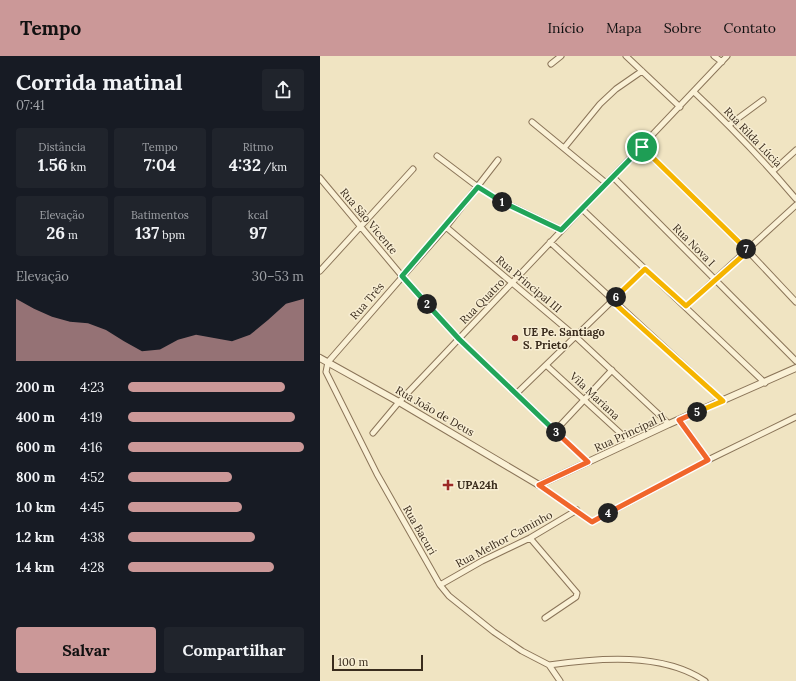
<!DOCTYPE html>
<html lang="pt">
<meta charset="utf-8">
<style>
:root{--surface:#171b24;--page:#20242c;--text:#f1f3f6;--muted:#9ea1a6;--accent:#cb9898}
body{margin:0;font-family:Lora,serif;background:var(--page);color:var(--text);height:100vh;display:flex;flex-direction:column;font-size:15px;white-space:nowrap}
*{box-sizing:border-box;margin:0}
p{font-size:13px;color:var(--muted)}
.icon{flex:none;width:22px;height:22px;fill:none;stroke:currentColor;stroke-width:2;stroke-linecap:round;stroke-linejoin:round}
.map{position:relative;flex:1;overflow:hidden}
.details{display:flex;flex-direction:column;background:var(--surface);width:320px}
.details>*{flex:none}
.scale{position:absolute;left:12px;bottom:10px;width:91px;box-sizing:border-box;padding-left:4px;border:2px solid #3a2c1d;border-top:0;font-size:11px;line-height:14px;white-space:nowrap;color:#3a2c1d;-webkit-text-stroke:3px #f7edd2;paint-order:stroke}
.pin{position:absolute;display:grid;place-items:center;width:34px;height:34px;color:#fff;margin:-17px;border:2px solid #fff;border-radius:50%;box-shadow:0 1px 4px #0007}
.km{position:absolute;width:20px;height:20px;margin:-10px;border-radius:50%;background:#222;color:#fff;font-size:11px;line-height:20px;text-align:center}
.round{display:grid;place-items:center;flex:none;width:42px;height:42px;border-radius:4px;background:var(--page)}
.head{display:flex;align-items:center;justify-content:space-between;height:68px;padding:0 16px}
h1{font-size:22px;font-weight:700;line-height:30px}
.metrics{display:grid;grid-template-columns:repeat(3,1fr);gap:6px;height:68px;padding:4px 16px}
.metrics div{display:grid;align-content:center;border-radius:4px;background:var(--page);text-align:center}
.metrics b{font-size:17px;font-weight:700}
.metrics small{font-size:11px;font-weight:400}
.metrics p{font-size:11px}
.chart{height:112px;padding:8px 16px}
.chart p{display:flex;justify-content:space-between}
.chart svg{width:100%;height:72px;margin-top:4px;fill:var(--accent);opacity:.7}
.primary-button{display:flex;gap:8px;margin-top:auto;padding:8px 16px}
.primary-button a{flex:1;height:46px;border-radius:4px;background:var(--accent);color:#111;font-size:16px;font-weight:700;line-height:46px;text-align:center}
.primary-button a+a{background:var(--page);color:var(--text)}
ul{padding:0 16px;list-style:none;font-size:13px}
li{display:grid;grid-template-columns:64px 48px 1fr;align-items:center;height:30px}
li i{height:10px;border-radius:5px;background:var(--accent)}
header{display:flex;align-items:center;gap:24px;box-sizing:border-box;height:56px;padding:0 20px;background:var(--accent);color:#111}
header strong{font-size:19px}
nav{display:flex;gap:22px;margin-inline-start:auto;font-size:14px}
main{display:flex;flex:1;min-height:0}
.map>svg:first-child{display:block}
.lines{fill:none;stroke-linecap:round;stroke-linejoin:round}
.minor-casing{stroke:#8b7559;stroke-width:7}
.tertiary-casing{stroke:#8b7559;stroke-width:8}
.minor{stroke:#faf1d6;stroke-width:5}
.tertiary{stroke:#faf1d6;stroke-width:6}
.split-1-casing{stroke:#fff;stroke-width:8}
.split-2-casing{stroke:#fff;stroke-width:8}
.split-3-casing{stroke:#fff;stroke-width:8}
.split-4-casing{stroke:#fff;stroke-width:8}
.split-5-casing{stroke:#fff;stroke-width:8}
.split-6-casing{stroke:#fff;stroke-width:8}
.split-7-casing{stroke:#fff;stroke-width:8}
.split-8-casing{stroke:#fff;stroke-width:8}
.split-1{stroke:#22a559;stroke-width:5}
.split-2{stroke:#22a559;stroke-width:5}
.split-3{stroke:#22a559;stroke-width:5}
.split-4{stroke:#f0652b;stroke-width:5}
.split-5{stroke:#f0652b;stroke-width:5}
.split-6{stroke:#f5b400;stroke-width:5}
.split-7{stroke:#f5b400;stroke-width:5}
.split-8{stroke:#f5b400;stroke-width:5}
.poi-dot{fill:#9c2926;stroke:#f7edd2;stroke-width:1.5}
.labels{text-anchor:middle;stroke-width:3;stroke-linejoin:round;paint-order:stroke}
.street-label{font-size:11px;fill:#3a2c1d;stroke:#f7edd2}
.poi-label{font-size:11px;font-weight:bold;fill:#3a2c1d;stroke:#f7edd2;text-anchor:start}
</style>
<header>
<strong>Tempo</strong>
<nav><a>Início</a><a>Mapa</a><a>Sobre</a><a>Contato</a></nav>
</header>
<main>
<section class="details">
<div class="head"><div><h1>Corrida matinal</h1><p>07:41</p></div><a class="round"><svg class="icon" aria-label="share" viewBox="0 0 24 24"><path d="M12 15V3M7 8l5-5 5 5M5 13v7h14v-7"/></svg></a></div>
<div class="metrics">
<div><p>Distância</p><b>1.56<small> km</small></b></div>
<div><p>Tempo</p><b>7:04</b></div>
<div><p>Ritmo</p><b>4:32<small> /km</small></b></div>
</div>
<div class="metrics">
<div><p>Elevação</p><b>26<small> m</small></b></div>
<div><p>Batimentos</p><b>137<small> bpm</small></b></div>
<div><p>kcal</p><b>97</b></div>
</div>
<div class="chart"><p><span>Elevação</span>30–53 m</p>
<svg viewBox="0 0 160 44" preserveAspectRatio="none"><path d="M0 44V6L10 12L20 17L30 20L40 21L50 25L60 32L70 38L80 37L90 31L100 28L110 30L120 32L130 28L140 19L150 9L160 6V44z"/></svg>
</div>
<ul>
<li><b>200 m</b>4:23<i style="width:89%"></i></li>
<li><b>400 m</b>4:19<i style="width:95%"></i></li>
<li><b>600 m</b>4:16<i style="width:100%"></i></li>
<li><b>800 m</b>4:52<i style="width:59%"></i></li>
<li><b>1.0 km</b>4:45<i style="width:65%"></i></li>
<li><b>1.2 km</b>4:38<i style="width:72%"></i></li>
<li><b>1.4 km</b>4:28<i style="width:83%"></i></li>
</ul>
<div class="primary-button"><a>Salvar</a><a>Compartilhar</a></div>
</section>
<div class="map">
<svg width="476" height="625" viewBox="0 0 476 625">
<rect width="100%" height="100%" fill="#f0e4c2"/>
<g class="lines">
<defs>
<path id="minor" d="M 306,0 L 360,51
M 394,0 L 402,6
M 231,8 L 241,0
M 374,36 C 410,70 444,105 476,143
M 212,66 L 286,127
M 409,69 L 443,44
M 322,91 L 428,195 L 476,246
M 244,92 L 280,48 L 296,33 L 322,15
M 117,100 L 158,131 L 181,145 L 241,174
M 178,104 L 126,171 L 8,306 L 6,316 L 57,418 L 120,529 L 129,540 L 174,576 L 202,595 L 229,609 L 240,625
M 453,115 L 476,94
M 293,121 L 476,305
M 0,122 L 82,220 L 139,283 L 268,406
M 262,153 L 445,327
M 126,171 L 255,280 L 349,368
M 230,186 L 403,345
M 0,215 L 93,113
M 366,250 L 476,149
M 226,309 L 310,386
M 196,338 L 325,213
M 359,364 L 388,404
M 235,375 L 292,314
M 53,377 L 79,346 L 407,0
M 219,429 L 272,466 L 388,404 L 476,361
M 210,482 L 257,537 L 256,541 L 225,562
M 120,529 L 162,505 L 210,482 L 257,454
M 229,609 C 278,602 342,596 385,625"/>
<path id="tertiary" d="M 0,302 L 79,346 L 219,429 L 349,368 L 476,312"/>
</defs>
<!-- minor casing -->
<use href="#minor" class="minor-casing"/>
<!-- tertiary casing -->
<use href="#tertiary" class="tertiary-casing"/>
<!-- minor -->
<use href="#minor" class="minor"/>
<!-- tertiary -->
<use href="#tertiary" class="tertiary"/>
</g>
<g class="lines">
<defs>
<path id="split-1" d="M 182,146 L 241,174 L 322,91"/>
<path id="split-2" d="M 107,248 L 82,220 L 158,131 L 182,146"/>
<path id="split-3" d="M 107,248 L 139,283 L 236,376"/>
<path id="split-4" d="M 236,376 L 268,406 L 219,429 L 272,466 L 288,457"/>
<path id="split-5" d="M 288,457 L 388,404 L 359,364 L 377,356"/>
<path id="split-6" d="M 296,241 L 292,245 L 403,345 L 377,356"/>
<path id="split-7" d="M 296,241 L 325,213 L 366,250 L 428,195 L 426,193"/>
<path id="split-8" d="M 322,91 L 426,193"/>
</defs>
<!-- split-1 casing -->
<use href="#split-1" class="split-1-casing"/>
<!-- split-2 casing -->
<use href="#split-2" class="split-2-casing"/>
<!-- split-3 casing -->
<use href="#split-3" class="split-3-casing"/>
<!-- split-4 casing -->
<use href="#split-4" class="split-4-casing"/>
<!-- split-5 casing -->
<use href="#split-5" class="split-5-casing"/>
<!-- split-6 casing -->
<use href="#split-6" class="split-6-casing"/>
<!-- split-7 casing -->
<use href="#split-7" class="split-7-casing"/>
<!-- split-8 casing -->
<use href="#split-8" class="split-8-casing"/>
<!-- split-1 -->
<use href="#split-1" class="split-1"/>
<!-- split-2 -->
<use href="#split-2" class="split-2"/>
<!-- split-3 -->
<use href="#split-3" class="split-3"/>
<!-- split-4 -->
<use href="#split-4" class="split-4"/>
<!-- split-5 -->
<use href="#split-5" class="split-5"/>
<!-- split-6 -->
<use href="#split-6" class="split-6"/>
<!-- split-7 -->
<use href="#split-7" class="split-7"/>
<!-- split-8 -->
<use href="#split-8" class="split-8"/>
</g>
<!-- markers -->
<g class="poi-dot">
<circle cx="195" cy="282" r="4"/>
<path d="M126 423h4v4h4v4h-4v4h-4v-4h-4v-4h4z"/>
</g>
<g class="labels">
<!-- street labels -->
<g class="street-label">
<text transform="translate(433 81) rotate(46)" y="4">Rua Rilda Lúcia</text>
<text transform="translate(49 165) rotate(50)" y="4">Rua São Vicente</text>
<text transform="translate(374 189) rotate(45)" y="4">Rua Nova I</text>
<text transform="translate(209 228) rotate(40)" y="4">Rua Principal III</text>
<text transform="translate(47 245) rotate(-49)" y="4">Rua Três</text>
<text transform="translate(162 245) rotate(-46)" y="4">Rua Quatro</text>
<text transform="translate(275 340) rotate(43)" y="4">Vila Mariana</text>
<text transform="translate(115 355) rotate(30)" y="4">Rua João de Deus</text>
<text transform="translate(310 376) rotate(-25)" y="4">Rua Principal II</text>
<text transform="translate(100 474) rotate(60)" y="4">Rua Bacuri</text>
<text transform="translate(184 483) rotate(-28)" y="4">Rua Melhor Caminho</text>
</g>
<!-- poi labels -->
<g class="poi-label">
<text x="203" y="280">UE Pe. Santiago<tspan x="203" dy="13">S. Prieto</tspan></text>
<text x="137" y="433">UPA24h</text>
</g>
</g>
</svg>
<div class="scale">100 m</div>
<div class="pin" style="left:322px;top:91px;background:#1e9e55"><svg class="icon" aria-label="arrive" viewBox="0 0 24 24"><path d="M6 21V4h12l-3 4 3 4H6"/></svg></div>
<b class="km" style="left:182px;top:146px">1</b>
<b class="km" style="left:107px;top:248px">2</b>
<b class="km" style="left:236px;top:376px">3</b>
<b class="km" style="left:288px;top:457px">4</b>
<b class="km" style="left:377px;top:356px">5</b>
<b class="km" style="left:296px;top:241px">6</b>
<b class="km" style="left:426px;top:193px">7</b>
</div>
</main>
